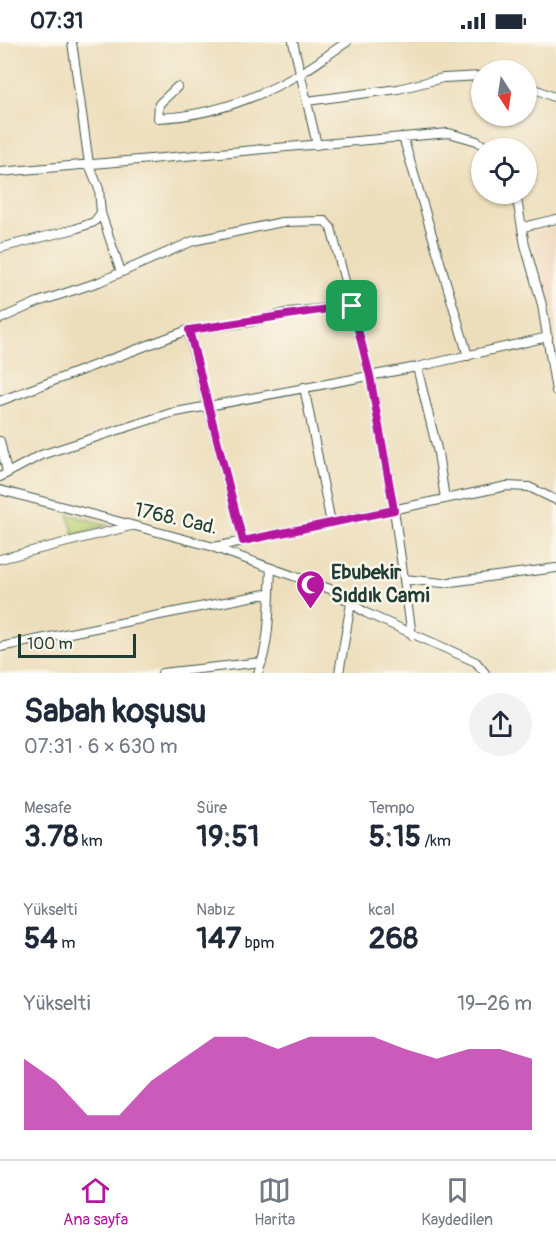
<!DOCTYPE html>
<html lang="tr">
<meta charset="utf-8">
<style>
:root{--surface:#fff;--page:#f2f2f3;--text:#1f2937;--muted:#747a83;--line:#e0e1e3;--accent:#b5179e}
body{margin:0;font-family:Pangolin,sans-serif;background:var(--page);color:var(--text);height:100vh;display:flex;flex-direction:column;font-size:22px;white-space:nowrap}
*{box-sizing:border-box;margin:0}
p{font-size:20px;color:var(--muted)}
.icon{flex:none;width:33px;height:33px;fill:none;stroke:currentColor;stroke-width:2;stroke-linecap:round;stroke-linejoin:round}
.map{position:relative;height:631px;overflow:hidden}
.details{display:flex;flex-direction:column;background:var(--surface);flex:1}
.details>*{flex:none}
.needle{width:39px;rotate:168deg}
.tools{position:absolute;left:471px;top:18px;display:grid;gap:12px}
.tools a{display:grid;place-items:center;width:66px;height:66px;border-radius:50%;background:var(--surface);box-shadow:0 2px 4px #0004;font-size:30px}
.scale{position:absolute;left:18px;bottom:15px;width:118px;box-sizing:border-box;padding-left:6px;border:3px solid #1f3d34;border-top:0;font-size:16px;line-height:21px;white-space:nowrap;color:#1f3d34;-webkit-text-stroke:4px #fbf7ec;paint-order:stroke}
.pin{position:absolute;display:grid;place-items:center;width:51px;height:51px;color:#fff;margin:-26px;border-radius:12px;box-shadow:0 3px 9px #0006}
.round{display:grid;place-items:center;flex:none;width:63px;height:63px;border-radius:32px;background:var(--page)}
.headline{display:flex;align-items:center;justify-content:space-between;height:102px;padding:0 24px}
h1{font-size:33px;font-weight:700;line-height:45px}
.stats{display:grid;grid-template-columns:repeat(3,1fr);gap:9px;height:102px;padding:6px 24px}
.stats div{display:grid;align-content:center}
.stats b{font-size:30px;font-weight:700}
.stats small{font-size:16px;font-weight:400}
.stats p{font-size:16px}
.chart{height:168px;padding:12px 24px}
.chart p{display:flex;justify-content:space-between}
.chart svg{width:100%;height:108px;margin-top:6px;fill:var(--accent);opacity:.7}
.status{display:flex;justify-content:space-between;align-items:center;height:42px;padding:0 30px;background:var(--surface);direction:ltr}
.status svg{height:16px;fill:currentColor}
.menu{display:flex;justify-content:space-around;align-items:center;height:84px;border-top:2px solid var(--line);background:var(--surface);font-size:16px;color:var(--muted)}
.menu a{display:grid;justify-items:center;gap:3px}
.menu .current{color:var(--accent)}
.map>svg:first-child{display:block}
.built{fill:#f0d6bc}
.green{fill:#bcd378;stroke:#6e8856;stroke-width:1.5}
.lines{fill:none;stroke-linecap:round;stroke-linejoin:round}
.street-casing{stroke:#3e5548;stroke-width:10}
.street{stroke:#fff;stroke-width:8}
.route-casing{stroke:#fff;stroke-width:12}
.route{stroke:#b5179e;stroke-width:8}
.labels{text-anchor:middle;stroke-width:5;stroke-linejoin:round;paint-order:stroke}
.street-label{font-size:20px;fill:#1f3d34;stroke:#fbf7ec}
.poi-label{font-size:20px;font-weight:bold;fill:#1f3d34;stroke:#fbf7ec;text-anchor:start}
</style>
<div class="status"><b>07:31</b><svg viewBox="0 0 49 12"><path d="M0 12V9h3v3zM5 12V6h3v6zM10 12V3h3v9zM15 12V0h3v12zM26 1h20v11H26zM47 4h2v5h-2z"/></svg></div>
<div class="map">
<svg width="556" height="631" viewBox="0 0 556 631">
<rect width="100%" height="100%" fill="#fbf7ec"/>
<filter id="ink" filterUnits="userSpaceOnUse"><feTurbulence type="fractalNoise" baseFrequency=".0167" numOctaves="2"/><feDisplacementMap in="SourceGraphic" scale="12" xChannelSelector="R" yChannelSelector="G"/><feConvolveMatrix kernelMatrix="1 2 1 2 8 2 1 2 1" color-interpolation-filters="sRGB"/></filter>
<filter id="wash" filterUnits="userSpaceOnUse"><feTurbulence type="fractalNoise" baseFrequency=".008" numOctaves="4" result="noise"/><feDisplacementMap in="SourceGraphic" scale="24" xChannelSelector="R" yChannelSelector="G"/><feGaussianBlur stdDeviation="1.35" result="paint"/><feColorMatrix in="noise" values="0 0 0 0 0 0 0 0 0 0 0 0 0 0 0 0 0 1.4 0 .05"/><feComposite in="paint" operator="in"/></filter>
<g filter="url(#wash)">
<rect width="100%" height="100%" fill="#eddebb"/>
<!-- built -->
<path class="built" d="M 556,187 L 556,293 L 536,199 L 536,192 Z"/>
<!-- green -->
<path class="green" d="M 68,472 L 107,483 L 74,493 Z"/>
</g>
<g filter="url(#ink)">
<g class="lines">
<defs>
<path id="street" d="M 293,0 L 317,103
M 526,43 L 556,56
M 177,45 L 159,62 L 158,76 C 208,74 258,56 301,31 C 317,22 331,10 347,0
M 307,59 L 398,47 L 443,36 L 482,34
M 403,95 L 468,314
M 0,130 L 449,91 L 477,99 L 487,106
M 516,152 L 525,203 L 542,263 L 556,349
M 101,171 L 121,230
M 523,185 L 556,177
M 0,206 L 75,187 L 94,180 L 101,171 L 99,147 L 89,122 L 72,0
M 0,277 L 38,260 L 99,240 L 193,199 L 282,180 L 325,179 L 331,186 L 370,334 L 394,468 L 412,593
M 188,288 L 243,499
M 417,325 L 438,411 L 445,457
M 304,345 L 331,481
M 0,359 L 188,288 L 251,280 L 289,270 L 352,264
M 0,399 L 7,430
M 0,435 L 41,413 L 171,371 L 417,325 L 548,295
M 0,448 L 214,505 L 507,444 L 529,445 L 556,458
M 215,506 L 330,547 L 366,571 L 476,620 L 485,631
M 0,517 L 131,484
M 404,537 L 443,541 L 556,526
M 0,605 L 270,551
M 162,631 L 262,620
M 258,631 C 271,599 269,560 271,526
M 339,631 L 351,561"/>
</defs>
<!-- street casing -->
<use href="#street" class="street-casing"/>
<!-- street -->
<use href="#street" class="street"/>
</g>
</g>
<g class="lines" filter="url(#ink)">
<defs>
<path id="route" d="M 352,264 L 370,334 L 394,468 L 243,499 L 189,288 C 243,281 297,270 352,264 Z"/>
</defs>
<!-- route casing -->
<use href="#route" class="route-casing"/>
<!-- route -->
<use href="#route" class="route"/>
</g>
<!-- icons -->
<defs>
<symbol id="mosque-pin" viewBox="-11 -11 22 30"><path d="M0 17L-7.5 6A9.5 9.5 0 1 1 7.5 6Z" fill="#b5179e" stroke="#fbf7ec"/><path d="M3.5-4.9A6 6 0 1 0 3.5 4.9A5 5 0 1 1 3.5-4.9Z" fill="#fff"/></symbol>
</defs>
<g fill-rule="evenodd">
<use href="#mosque-pin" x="294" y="526" width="33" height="45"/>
</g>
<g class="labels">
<!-- street labels -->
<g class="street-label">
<text transform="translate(176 476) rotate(13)" y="7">1768. Cad.</text>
</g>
<!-- poi labels -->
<g class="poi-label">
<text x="331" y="537">Ebubekir<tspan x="331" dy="23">Sıddık Cami</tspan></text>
</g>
</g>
</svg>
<div class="tools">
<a><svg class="needle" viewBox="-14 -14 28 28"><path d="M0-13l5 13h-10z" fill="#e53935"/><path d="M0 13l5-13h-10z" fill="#747a83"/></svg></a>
<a><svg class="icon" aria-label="locate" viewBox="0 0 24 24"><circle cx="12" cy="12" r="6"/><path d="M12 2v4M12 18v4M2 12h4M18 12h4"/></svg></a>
</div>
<div class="scale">100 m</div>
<div class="pin" style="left:352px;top:264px;background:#1e9e55"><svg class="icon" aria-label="arrive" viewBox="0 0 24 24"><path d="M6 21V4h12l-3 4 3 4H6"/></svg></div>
</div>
<section class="details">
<div class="headline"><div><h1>Sabah koşusu</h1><p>07:31 · 6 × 630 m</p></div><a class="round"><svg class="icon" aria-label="share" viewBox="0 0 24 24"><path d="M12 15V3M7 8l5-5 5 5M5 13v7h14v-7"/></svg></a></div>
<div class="stats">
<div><p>Mesafe</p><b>3.78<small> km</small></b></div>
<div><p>Süre</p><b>19:51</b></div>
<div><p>Tempo</p><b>5:15<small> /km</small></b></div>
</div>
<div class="stats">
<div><p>Yükselti</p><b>54<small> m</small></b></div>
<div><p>Nabız</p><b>147<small> bpm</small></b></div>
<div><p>kcal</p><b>268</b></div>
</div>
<div class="chart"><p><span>Yükselti</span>19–26 m</p>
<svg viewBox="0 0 160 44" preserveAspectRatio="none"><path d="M0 44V15L10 24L20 38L30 38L40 24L50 15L60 6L70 6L80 11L90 6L100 6L110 6L120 11L130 15L140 11L150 11L160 15V44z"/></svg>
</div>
</section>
<nav class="menu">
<a class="current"><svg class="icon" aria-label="home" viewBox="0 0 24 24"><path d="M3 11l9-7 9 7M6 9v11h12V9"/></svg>Ana sayfa</a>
<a><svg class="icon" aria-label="map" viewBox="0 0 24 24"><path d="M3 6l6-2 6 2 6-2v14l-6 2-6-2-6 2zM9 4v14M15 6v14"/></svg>Harita</a>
<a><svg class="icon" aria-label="saved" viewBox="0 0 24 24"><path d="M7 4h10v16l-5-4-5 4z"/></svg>Kaydedilen</a>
</nav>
